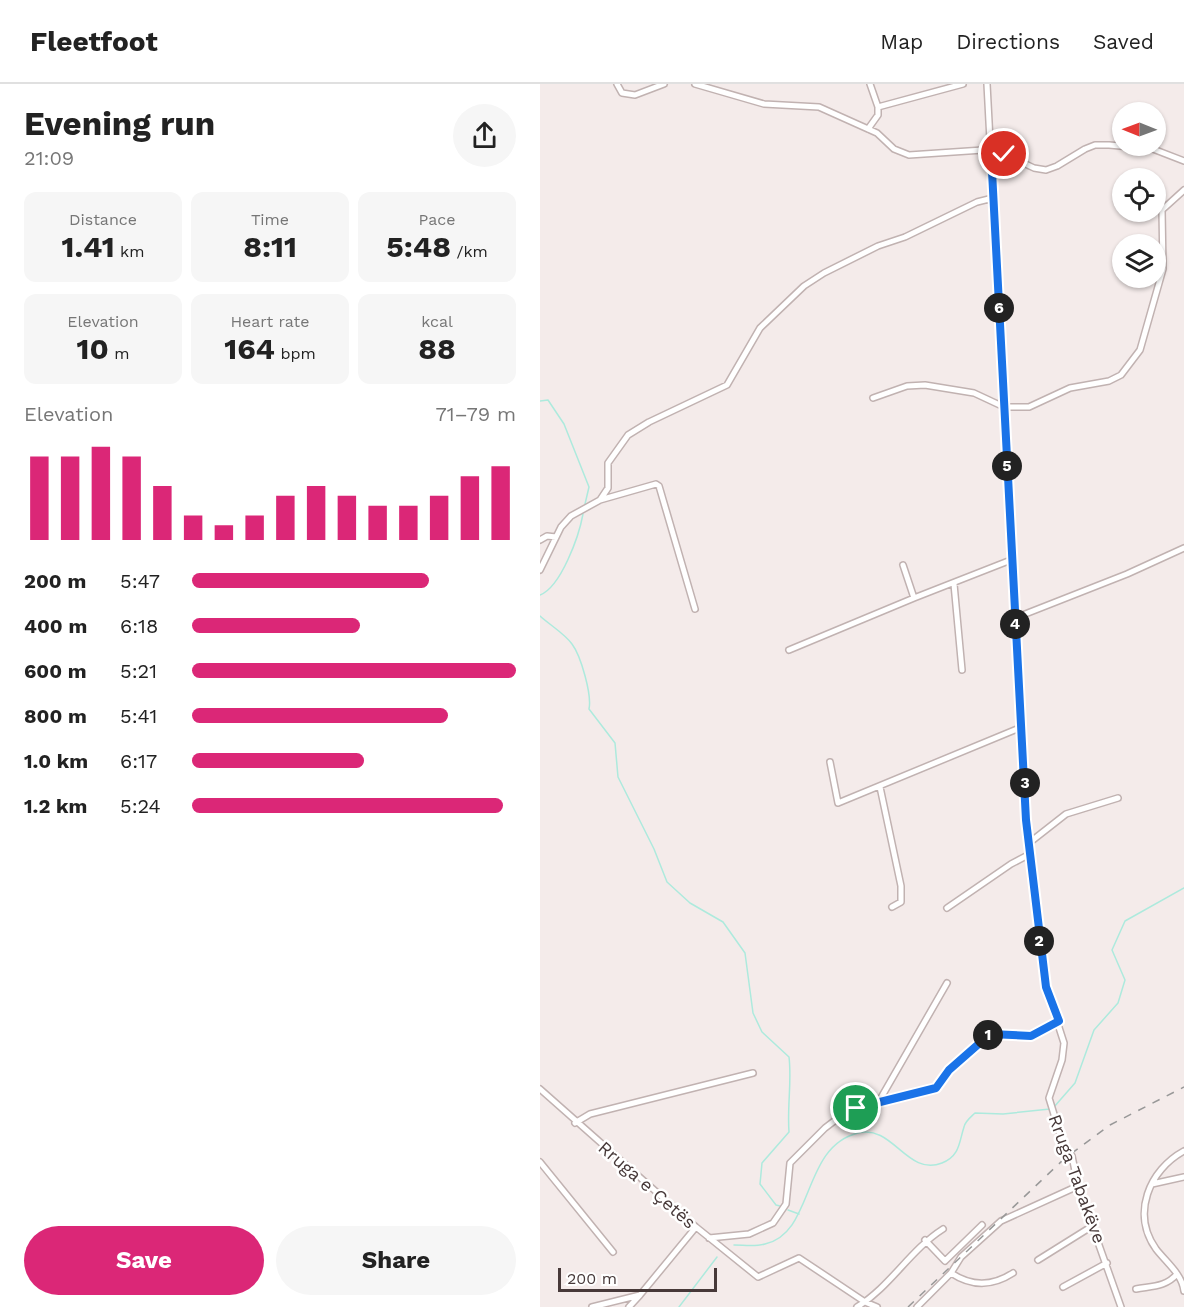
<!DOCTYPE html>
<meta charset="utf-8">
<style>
:root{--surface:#fff;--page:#f6f6f6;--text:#222;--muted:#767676;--line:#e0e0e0;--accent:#db2777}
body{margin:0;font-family:"Work Sans",sans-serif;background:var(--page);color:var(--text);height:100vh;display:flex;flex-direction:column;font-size:22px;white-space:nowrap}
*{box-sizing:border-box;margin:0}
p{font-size:20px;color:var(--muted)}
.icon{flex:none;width:33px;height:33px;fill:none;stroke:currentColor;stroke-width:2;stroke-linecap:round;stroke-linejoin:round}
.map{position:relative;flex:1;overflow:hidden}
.side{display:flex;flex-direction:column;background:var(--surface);width:540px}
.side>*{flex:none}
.needle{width:39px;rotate:271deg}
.tools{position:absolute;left:572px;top:18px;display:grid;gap:12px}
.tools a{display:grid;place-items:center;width:54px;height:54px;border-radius:50%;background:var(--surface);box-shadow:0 2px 4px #0004;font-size:30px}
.scale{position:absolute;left:18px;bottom:15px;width:159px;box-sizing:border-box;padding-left:6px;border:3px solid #473939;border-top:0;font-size:16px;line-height:21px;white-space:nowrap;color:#473939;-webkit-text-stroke:4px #fff;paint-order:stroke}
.pin{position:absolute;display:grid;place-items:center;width:51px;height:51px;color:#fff;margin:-26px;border:3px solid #fff;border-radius:50%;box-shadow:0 2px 6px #0007}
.km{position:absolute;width:30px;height:30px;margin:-15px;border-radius:50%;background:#222;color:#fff;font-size:16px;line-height:30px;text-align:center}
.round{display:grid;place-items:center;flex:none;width:63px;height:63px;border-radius:32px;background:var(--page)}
.head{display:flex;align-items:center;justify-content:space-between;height:102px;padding:0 24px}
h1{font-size:33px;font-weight:700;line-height:45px}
.stats{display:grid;grid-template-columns:repeat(3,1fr);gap:9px;height:102px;padding:6px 24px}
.stats div{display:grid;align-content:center;border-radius:12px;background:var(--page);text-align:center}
.stats b{font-size:30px;font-weight:700}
.stats small{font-size:16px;font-weight:400}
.stats p{font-size:16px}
.chart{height:168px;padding:12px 24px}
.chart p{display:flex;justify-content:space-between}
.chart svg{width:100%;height:108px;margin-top:6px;stroke:var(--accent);stroke-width:6}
.action{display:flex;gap:12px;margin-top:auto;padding:12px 24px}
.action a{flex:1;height:69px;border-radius:36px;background:var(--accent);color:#fff;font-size:24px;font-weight:700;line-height:69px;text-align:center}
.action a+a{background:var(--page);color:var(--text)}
ul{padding:0 24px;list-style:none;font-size:20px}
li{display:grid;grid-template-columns:96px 72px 1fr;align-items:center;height:45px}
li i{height:15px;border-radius:8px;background:var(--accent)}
header{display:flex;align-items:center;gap:36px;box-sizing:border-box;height:84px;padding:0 30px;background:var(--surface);border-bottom:2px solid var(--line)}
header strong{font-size:28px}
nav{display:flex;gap:33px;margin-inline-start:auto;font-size:21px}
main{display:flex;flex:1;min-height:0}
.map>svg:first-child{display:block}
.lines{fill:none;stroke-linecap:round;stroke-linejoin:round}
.stream{stroke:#adeadd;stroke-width:1.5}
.minor-casing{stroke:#c1b2b1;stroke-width:8}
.minor{stroke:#fff;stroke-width:5}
.rail{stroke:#989898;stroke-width:1.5;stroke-dasharray:8 8;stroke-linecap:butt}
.route-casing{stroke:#fff;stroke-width:12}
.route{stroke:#1a73e8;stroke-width:8}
.labels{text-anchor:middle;stroke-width:5;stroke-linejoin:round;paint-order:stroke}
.street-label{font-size:18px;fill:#473939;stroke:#fff}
</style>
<header>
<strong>Fleetfoot</strong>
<nav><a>Map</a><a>Directions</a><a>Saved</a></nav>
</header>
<main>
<section class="side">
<div class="head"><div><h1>Evening run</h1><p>21:09</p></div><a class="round"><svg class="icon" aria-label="share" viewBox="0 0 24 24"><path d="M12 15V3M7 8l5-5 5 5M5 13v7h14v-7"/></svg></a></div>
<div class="stats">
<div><p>Distance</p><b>1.41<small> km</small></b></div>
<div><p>Time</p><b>8:11</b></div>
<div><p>Pace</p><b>5:48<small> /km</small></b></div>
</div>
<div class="stats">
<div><p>Elevation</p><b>10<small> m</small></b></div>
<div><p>Heart rate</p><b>164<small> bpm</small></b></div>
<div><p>kcal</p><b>88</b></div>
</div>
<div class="chart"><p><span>Elevation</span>71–79 m</p>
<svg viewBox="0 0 160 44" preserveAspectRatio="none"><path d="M5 44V10M15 44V10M25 44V6M35 44V10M45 44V22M55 44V34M65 44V38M75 44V34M85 44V26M95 44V22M105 44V26M115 44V30M125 44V30M135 44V26M145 44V18M155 44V14"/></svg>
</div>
<ul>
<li><b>200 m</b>5:47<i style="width:73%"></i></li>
<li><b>400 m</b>6:18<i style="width:52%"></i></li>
<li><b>600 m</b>5:21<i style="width:100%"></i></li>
<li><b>800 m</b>5:41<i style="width:79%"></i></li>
<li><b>1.0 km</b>6:17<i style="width:53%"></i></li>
<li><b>1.2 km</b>5:24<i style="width:96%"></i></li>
</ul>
<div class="action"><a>Save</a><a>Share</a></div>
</section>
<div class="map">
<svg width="644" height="1223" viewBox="0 0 644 1223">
<rect width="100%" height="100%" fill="#f4ebea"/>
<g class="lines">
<!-- stream -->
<path class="stream" d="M 0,317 L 8,316 L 24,340 L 49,403 L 45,420
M 0,511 C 21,503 39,452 43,430
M 0,532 C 10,541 25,550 32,560 C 41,572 52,611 49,625 L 75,659 L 78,693 L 114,765 L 127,798 L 150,819 L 183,838 L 205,869 L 213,929 L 222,948 L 249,973 C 252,998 247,1022 249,1048 L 222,1079 L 220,1100 L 236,1121 L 240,1122
M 514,1023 L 535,999 L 554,946 L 578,919 L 585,896 L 572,866 L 585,837 L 644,804
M 248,1126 L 259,1130
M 194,1161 C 204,1161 215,1163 225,1160 C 275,1149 261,1063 318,1049 C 353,1040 367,1093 402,1079 C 420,1072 419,1058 424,1043 C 425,1037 431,1033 435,1029 L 463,1030 L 510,1025
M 139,1223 L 177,1173"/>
<defs>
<path id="minor" d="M 77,0 L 82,9 L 95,11 L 124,0
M 155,0 L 224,20 L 279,23 L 337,49 L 354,65 L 369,71 L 443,66 L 464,70 L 494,84 L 506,86 L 517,82 L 545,65 L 555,61 L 569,61 L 613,65 L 644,77
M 330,0 L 338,23 L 423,0
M 447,0 L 486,736 L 506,903 L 524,959 L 522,976 L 509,1014 L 524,1063 L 532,1072 L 538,1102 L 581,1223
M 328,45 L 338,31 L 338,23
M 333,314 L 367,302 L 385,301 L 434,309 L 464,323 L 489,323 L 530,304 L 569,297 L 581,291 L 600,266 L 623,185 L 622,126 L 644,106
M 60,416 L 116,400 L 119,402 L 155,525
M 0,456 L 7,452 L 16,453
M 363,481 L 374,514 L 471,476
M 0,486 L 21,443 L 31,432 L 60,416 L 68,404 L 68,379 L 88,351 L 109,338 L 187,301 L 220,244 L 264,202 L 284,189 L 338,162 L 365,153 L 437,118 L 453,114
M 414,500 L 422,586
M 475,534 L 587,490 L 644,464
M 249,566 L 374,514
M 290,678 L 298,719 L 482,643
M 340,703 L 361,802 L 361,818 L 352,823
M 489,759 L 526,730 L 578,714
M 407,824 L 471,780 L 490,770
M 0,1005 L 156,1143 L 218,1193 L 259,1174 L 325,1218 L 337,1223
M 338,1019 L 407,899
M 35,1039 L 50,1030 L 213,989
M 644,1067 C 609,1086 591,1130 616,1165 C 626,1178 642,1190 644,1207
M 0,1078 L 73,1168
M 612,1100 L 644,1093
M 169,1154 L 209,1150 L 233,1139 L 246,1120 L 250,1079 L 285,1044 L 306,1028 L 396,1004 L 409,986 L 446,951 L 455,949 L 491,952 L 519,937
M 385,1156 L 405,1177 L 442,1141
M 498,1176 L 554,1141
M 411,1189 C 432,1203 453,1202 473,1189
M 523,1203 L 567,1179
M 596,1205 C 612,1202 626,1203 637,1190
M 52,1223 L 100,1211 L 156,1143
M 89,1223 L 100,1211
M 317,1223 C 350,1203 370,1166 403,1145
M 377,1223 L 411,1189 L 421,1173 L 461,1137 L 538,1102"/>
</defs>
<!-- minor casing -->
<use href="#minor" class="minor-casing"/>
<!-- minor -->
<use href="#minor" class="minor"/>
<!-- rail -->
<path class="rail" d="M 368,1223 L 524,1075 L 570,1041 L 644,1003"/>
</g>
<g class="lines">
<defs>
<path id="route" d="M 316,1024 L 396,1004 L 409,986 L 450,950 L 491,952 L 519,937 L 506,903 L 486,736 L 451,68 L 464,70"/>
</defs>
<!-- route casing -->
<use href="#route" class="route-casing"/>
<!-- route -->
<use href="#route" class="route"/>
</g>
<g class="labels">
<!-- street labels -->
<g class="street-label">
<text transform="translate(537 1095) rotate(70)" y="6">Rruga Tabakëve</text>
<text transform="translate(107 1101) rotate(41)" y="6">Rruga e Çetës</text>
</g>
</g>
</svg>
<div class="tools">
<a><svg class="needle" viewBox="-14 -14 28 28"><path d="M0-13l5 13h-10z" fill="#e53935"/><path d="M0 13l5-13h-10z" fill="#767676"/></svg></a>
<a><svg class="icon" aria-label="locate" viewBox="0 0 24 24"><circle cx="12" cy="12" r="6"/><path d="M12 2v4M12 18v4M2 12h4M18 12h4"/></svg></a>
<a><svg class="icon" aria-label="layers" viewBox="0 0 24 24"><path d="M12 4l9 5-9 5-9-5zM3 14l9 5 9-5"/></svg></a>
</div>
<div class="scale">200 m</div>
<div class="pin" style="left:316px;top:1024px;background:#1e9e55"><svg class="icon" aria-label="arrive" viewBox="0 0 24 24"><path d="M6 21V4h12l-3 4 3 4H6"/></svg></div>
<div class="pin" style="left:464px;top:70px;background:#d93025"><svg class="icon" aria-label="check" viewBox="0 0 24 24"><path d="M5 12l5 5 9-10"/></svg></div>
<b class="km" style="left:448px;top:951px">1</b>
<b class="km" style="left:499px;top:857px">2</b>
<b class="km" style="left:485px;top:699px">3</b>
<b class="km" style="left:475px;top:540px">4</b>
<b class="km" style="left:467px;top:382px">5</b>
<b class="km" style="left:459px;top:224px">6</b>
</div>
</main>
